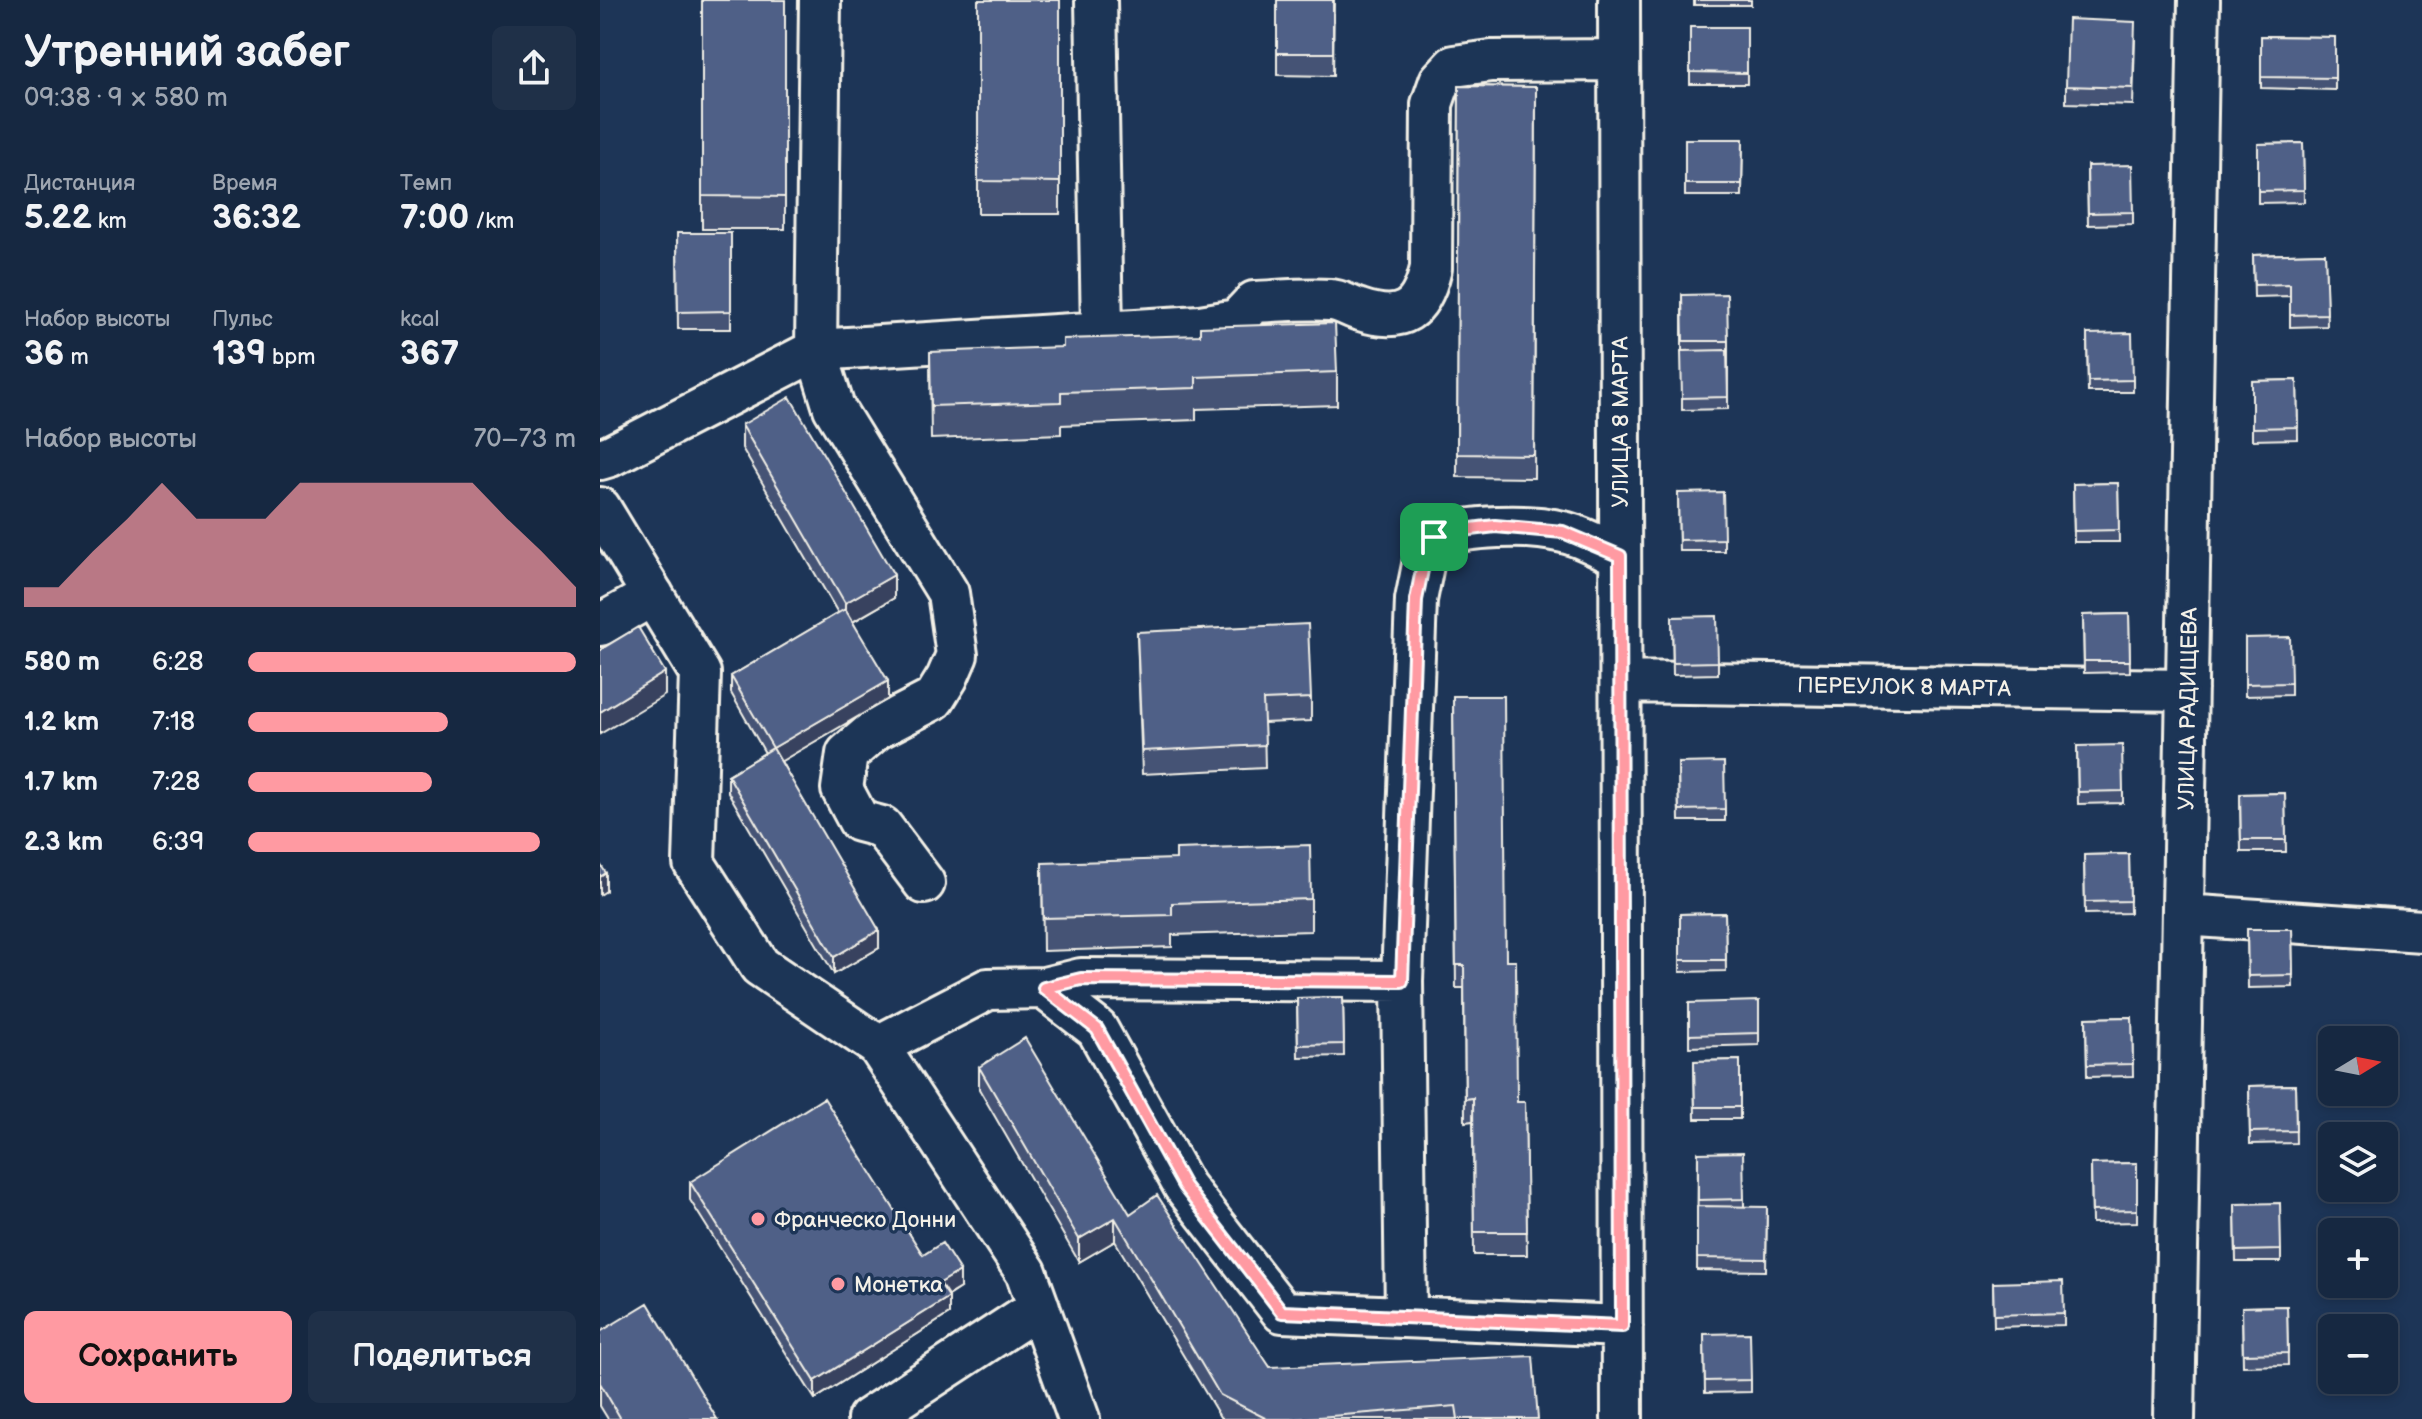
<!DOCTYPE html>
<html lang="ru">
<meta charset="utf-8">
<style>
:root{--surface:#162841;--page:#1f3048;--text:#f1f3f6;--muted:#9ea6b1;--line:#35445a;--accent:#ff9aa2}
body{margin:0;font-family:"Balsamiq Sans",sans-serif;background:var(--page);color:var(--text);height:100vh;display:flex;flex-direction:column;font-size:30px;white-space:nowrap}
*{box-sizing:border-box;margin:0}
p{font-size:26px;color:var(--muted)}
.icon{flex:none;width:44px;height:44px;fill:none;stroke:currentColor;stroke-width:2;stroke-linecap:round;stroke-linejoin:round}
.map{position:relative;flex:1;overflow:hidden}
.sheet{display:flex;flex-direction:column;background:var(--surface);width:600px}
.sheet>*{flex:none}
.needle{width:52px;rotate:80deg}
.buttons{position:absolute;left:1718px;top:1026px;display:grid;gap:16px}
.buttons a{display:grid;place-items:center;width:80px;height:80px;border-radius:12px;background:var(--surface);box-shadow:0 4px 12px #0003,0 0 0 2px var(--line);font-size:40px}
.pin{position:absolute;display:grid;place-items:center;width:68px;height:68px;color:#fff;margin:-34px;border-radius:16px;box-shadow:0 4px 12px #0006}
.round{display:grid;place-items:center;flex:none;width:84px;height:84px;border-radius:12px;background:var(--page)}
.headline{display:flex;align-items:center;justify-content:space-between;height:136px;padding:0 24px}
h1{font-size:44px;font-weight:700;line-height:60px}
.stats{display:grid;grid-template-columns:repeat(3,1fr);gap:12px;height:136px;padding:8px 24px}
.stats div{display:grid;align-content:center}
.stats b{font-size:34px;font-weight:700}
.stats small{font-size:22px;font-weight:400}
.stats p{font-size:22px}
.chart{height:224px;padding:16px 24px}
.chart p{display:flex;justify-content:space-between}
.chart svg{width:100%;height:144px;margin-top:8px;fill:var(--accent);opacity:.7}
.action{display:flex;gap:16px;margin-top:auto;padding:16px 24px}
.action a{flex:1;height:92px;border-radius:12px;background:var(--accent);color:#111;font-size:32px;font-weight:700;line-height:92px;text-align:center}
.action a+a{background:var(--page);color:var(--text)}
ul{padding:0 24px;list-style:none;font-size:26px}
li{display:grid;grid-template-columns:128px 96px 1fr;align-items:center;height:60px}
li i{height:20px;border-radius:10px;background:var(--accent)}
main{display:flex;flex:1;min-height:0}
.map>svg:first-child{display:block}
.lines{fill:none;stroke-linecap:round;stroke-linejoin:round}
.minor-casing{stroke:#f4f1e8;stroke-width:46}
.minor{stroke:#1d3557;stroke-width:40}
.wall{fill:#445374;stroke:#f4f1e8;stroke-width:2}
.shaded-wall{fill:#37435e;stroke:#f4f1e8;stroke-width:2}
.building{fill:#4f6087;stroke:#f4f1e8;stroke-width:2}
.route-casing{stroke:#fff;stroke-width:16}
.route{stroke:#ff9aa2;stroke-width:10}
.poi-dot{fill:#ff9aa2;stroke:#1d3557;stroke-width:3}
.labels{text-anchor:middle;stroke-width:7;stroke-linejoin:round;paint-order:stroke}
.street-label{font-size:22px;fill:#f4f1e8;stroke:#1d3557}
.poi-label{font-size:22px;fill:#f4f1e8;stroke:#1d3557;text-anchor:start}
</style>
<main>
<section class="sheet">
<div class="headline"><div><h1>Утренний забег</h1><p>09:38 · 9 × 580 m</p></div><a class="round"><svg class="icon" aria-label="share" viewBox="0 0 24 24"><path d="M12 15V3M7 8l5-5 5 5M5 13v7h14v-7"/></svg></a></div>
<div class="stats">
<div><p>Дистанция</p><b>5.22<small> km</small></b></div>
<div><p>Время</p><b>36:32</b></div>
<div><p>Темп</p><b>7:00<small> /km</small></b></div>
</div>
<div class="stats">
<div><p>Набор высоты</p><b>36<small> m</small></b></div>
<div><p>Пульс</p><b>139<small> bpm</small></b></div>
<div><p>kcal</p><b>367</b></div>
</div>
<div class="chart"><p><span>Набор высоты</span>70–73 m</p>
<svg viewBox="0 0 160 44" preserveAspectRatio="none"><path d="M0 44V38L10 38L20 27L30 17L40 6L50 17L60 17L70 17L80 6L90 6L100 6L110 6L120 6L130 6L140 17L150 27L160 38V44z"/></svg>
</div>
<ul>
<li><b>580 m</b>6:28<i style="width:100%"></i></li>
<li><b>1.2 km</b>7:18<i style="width:61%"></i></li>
<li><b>1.7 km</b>7:28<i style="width:56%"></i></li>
<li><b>2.3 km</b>6:39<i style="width:89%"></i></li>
</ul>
<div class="action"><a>Сохранить</a><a>Поделиться</a></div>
</section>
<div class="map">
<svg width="1822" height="1419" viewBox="0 0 1822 1419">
<rect width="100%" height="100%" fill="#1d3557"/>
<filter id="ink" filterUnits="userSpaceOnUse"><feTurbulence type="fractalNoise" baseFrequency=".0125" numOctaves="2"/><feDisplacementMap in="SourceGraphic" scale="16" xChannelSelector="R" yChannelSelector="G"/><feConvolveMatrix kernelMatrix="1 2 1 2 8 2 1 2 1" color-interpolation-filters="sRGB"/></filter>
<g filter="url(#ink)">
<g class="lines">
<defs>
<path id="minor" d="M 220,0 L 216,350 L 234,408 L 348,593 L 357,655 L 347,678 L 334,699 L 276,729 L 247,754 L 242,789 L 259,821 L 282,827 L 324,883
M 496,0 L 502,332
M 1019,0 L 1022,1419
M 0,459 L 10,456 L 216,350 L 600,326 L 637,320 L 654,302 C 679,301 705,298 730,300 C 740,300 750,307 760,310 C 803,324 821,311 831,268 L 832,104 L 840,81 L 854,66 L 891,61 L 1019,60
M 0,508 L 100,673 L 94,863 L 160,966 L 278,1046 L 426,1272 L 479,1419
M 0,625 L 53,595
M 1021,682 L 1587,690
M 1583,915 L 1822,931
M 444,988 L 481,979 L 802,981
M 278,1046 L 388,989 L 444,988 L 497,1029 L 584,1186 L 682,1312 L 1022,1326
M 806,1317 L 802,981 L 816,600 L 826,550 L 834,537 C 867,526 928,523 963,532 C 982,536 1002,548 1020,556
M 268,1419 L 439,1307
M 1574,1419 L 1599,0"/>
</defs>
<!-- minor casing -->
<use href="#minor" class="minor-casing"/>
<!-- minor -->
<use href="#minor" class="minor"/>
</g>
<!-- wall -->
<path class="wall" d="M 102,0 L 185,0 L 185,229 L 102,229 Z
M 378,0 L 460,0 L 460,214 L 378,214 Z
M 677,0 L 734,0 L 733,76 L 677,75 Z
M 1094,0 L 1151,0 L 1151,5 L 1094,5 Z
M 1090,27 L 1147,27 L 1147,84 L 1090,84 Z
M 1661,36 L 1735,37 L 1735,90 L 1661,88 Z
M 1535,39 L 1533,105 L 1466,103 L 1466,86 Z
M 859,86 L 936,87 L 934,478 L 857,477 Z
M 1085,139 L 1143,139 L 1142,196 L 1085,196 Z
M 1703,143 L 1704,202 L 1658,203 L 1658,144 Z
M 1487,166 L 1533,212 L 1533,224 L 1488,225 Z
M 77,233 L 131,233 L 131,329 L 78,329 Z
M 1725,253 L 1727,326 L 1690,327 L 1690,296 L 1654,297 L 1653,255 Z
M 1082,295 L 1128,341 L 1128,409 L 1082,410 Z
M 1487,334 L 1533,380 L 1533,392 L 1488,392 Z
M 330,352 L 737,372 L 737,405 L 596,409 L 596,420 L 461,425 L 461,434 L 331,439 Z
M 1697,380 L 1698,439 L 1652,440 L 1652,381 Z
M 142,425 L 294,598 L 253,622 L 288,699 L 181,761 L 279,948 L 234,974 L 128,792 L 128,775 L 165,753 L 131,693 L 131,676 L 238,613 L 142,448 Z
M 1518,483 L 1519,542 L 1474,542 L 1473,484 Z
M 1078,493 L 1124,539 L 1124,551 L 1079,551 Z
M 1529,614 L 1530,672 L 1484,673 L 1483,615 Z
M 1072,617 L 1118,662 L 1118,674 L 1073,675 Z
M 537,632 L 711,698 L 711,721 L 664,723 L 665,768 L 542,774 Z
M 1645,638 L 1691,683 L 1691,695 L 1645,696 Z
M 853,696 L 906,961 L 917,1102 L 925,1102 L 927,1255 L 874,1255 L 873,1121 L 865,1122 L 864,988 L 856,988 Z
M 1477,746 L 1523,791 L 1523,803 L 1478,804 Z
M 1078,763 L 1125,809 L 1125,821 L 1079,821 Z
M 1685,793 L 1686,852 L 1641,852 L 1640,794 Z
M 1529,854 L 1530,913 L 1485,914 L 1484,855 Z
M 442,863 L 711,899 L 711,931 L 572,935 L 572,947 L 443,951 Z
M 1125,913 L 1126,971 L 1080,972 L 1080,914 Z
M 1647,929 L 1692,929 L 1693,987 L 1648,988 Z
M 743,997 L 744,1056 L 698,1057 L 697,998 Z
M 1089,1003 L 1159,1033 L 1159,1045 L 1089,1047 Z
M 1532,1017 L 1533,1076 L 1487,1077 L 1486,1018 Z
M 1140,1060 L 1140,1119 L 1095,1119 L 1094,1061 Z
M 379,1067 L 530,1214 L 670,1367 L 938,1419 L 623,1419 L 620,1417 L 515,1241 L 479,1262 L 379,1089 Z
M 1695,1085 L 1696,1143 L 1650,1144 L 1649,1086 Z
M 1098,1153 L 1144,1199 L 1144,1207 L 1167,1207 L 1166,1271 L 1097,1270 Z
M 1537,1163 L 1537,1222 L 1492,1223 L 1491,1164 Z
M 90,1182 L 323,1255 L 360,1288 L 348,1296 L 349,1314 L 215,1399 L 90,1200 Z
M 1635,1204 L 1681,1250 L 1681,1262 L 1636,1262 Z
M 1393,1283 L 1464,1313 L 1464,1325 L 1394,1327 Z
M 1687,1306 L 1688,1365 L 1643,1366 L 1642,1307 Z
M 0,1332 L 117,1419 L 8,1419 L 0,1406 Z
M 1104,1334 L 1151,1380 L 1151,1392 L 1105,1393 Z"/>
<!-- shaded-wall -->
<path class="shaded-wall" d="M 294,575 L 294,598 L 245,626 L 245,603 Z
M 65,672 L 65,695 L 0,734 L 0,712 Z
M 288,681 L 288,699 L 173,766 L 173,748 Z
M 6,873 L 6,891 L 0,895 L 0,877 Z
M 279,930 L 279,948 L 234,974 L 234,957 Z
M 515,1218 L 515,1241 L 479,1262 L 479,1239 Z
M 360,1271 L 360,1288 L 340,1300 L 340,1283 Z
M 349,1297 L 349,1314 L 215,1399 L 215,1381 Z"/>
<!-- building -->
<path class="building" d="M 102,0 L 185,0 L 185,197 L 102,196 Z
M 378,0 L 460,0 L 460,182 L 378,181 Z
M 677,0 L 733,0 L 733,53 L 677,53 Z
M 1468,19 L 1535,22 L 1533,88 L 1466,86 Z
M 1090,27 L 1147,27 L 1147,73 L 1090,72 Z
M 1661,36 L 1735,37 L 1735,78 L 1661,77 Z
M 859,86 L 936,87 L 934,455 L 857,454 Z
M 1085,139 L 1143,139 L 1142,184 L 1085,184 Z
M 1703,143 L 1704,190 L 1658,191 L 1658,144 Z
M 1532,165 L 1533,212 L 1488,213 L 1487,166 Z
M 77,233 L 131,233 L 131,311 L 78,312 Z
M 1725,253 L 1727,314 L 1690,315 L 1690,284 L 1654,285 L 1653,255 Z
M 1127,294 L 1128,341 L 1083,341 L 1082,295 Z
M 735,323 L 737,372 L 596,377 L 596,388 L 461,392 L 461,402 L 331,406 L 330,352 L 463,347 L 463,339 L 600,335 L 600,327 Z
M 1532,333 L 1533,380 L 1488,381 L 1487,334 Z
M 1127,350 L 1128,397 L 1082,398 L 1081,351 Z
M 1697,380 L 1698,427 L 1652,428 L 1652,381 Z
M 190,397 L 294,575 L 245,603 L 142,425 Z
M 1518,483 L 1519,530 L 1474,531 L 1473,484 Z
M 1123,492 L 1124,539 L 1079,540 L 1078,493 Z
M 245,609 L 288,681 L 173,748 L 131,676 Z
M 1529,614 L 1530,661 L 1484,661 L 1483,615 Z
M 1117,616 L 1118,662 L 1073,663 L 1072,617 Z
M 708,624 L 711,698 L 663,700 L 665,745 L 542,751 L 537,632 Z
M 38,627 L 65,672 L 0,712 L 0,650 Z
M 1690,637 L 1691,683 L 1645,684 L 1645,638 Z
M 853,696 L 904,696 L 906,961 L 916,961 L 917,1102 L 925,1102 L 927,1232 L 874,1232 L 873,1098 L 865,1099 L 864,965 L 856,965 Z
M 1522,745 L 1523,791 L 1478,792 L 1477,746 Z
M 173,748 L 279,930 L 234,957 L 128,775 Z
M 1124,762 L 1125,809 L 1079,810 L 1078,763 Z
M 1685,793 L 1686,840 L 1641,840 L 1640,794 Z
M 710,845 L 711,899 L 572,903 L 572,915 L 443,918 L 442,863 L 576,859 L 576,849 Z
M 1529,854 L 1530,901 L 1485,902 L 1484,855 Z
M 0,864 L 6,873 L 0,877 Z
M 1125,913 L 1126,960 L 1080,960 L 1080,914 Z
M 1647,929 L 1692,929 L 1693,975 L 1648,976 Z
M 743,997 L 744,1044 L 698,1045 L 697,998 Z
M 1159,1001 L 1159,1033 L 1089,1035 L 1089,1003 Z
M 1532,1017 L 1533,1064 L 1487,1065 L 1486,1018 Z
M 425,1038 L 530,1214 L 557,1195 L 670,1367 L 933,1356 L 938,1419 L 858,1419 L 856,1406 L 693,1419 L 667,1419 L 620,1395 L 515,1218 L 479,1239 L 379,1067 Z
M 1140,1060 L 1140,1107 L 1095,1107 L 1094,1061 Z
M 1695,1085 L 1696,1131 L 1650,1132 L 1649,1086 Z
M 224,1098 L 323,1255 L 342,1243 L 360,1271 L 340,1283 L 349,1297 L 215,1381 L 90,1182 Z
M 1143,1152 L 1144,1199 L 1098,1200 L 1098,1153 Z
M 1537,1163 L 1537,1210 L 1492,1211 L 1491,1164 Z
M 1680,1203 L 1681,1250 L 1636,1251 L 1635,1204 Z
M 1097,1206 L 1167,1207 L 1166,1259 L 1097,1258 Z
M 1463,1281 L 1464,1313 L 1394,1315 L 1393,1283 Z
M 48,1303 L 117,1419 L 21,1419 L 0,1383 L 0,1332 Z
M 1687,1306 L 1688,1353 L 1643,1354 L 1642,1307 Z
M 1150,1333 L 1151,1380 L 1105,1381 L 1104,1334 Z"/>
</g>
<g class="lines" filter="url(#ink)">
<defs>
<path id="route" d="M 895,526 L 963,532 L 1020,556 L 1022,1326 L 682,1312 L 584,1186 L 497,1029 L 444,988 L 481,979 L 802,981 L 816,600 L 826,550 L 834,537 L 848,532 Z"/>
</defs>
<!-- route casing -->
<use href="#route" class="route-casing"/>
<!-- route -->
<use href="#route" class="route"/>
</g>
<!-- markers -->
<g class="poi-dot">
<circle cx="158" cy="1219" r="8"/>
<circle cx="238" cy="1284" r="8"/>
</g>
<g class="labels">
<!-- street labels -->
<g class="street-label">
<text transform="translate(1020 422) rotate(-90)" y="8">УЛИЦА 8 МАРТА</text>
<text transform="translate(1304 686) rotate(1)" y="8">ПЕРЕУЛОК 8 МАРТА</text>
<text transform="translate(1587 709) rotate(-89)" y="8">УЛИЦА РАДИЩЕВА</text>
</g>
<!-- poi labels -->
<g class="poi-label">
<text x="174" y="1227">Франческо Донни</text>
<text x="254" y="1292">Монетка</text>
</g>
</g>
</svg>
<div class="buttons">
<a><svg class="needle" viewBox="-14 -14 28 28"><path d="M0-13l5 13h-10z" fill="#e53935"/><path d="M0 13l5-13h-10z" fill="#9ea6b1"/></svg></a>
<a><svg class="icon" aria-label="layers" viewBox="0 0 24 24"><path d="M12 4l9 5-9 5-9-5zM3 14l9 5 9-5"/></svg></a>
<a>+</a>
<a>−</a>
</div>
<div class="pin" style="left:834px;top:537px;background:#1e9e55"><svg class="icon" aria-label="arrive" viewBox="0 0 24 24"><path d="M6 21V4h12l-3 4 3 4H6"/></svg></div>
</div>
</main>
